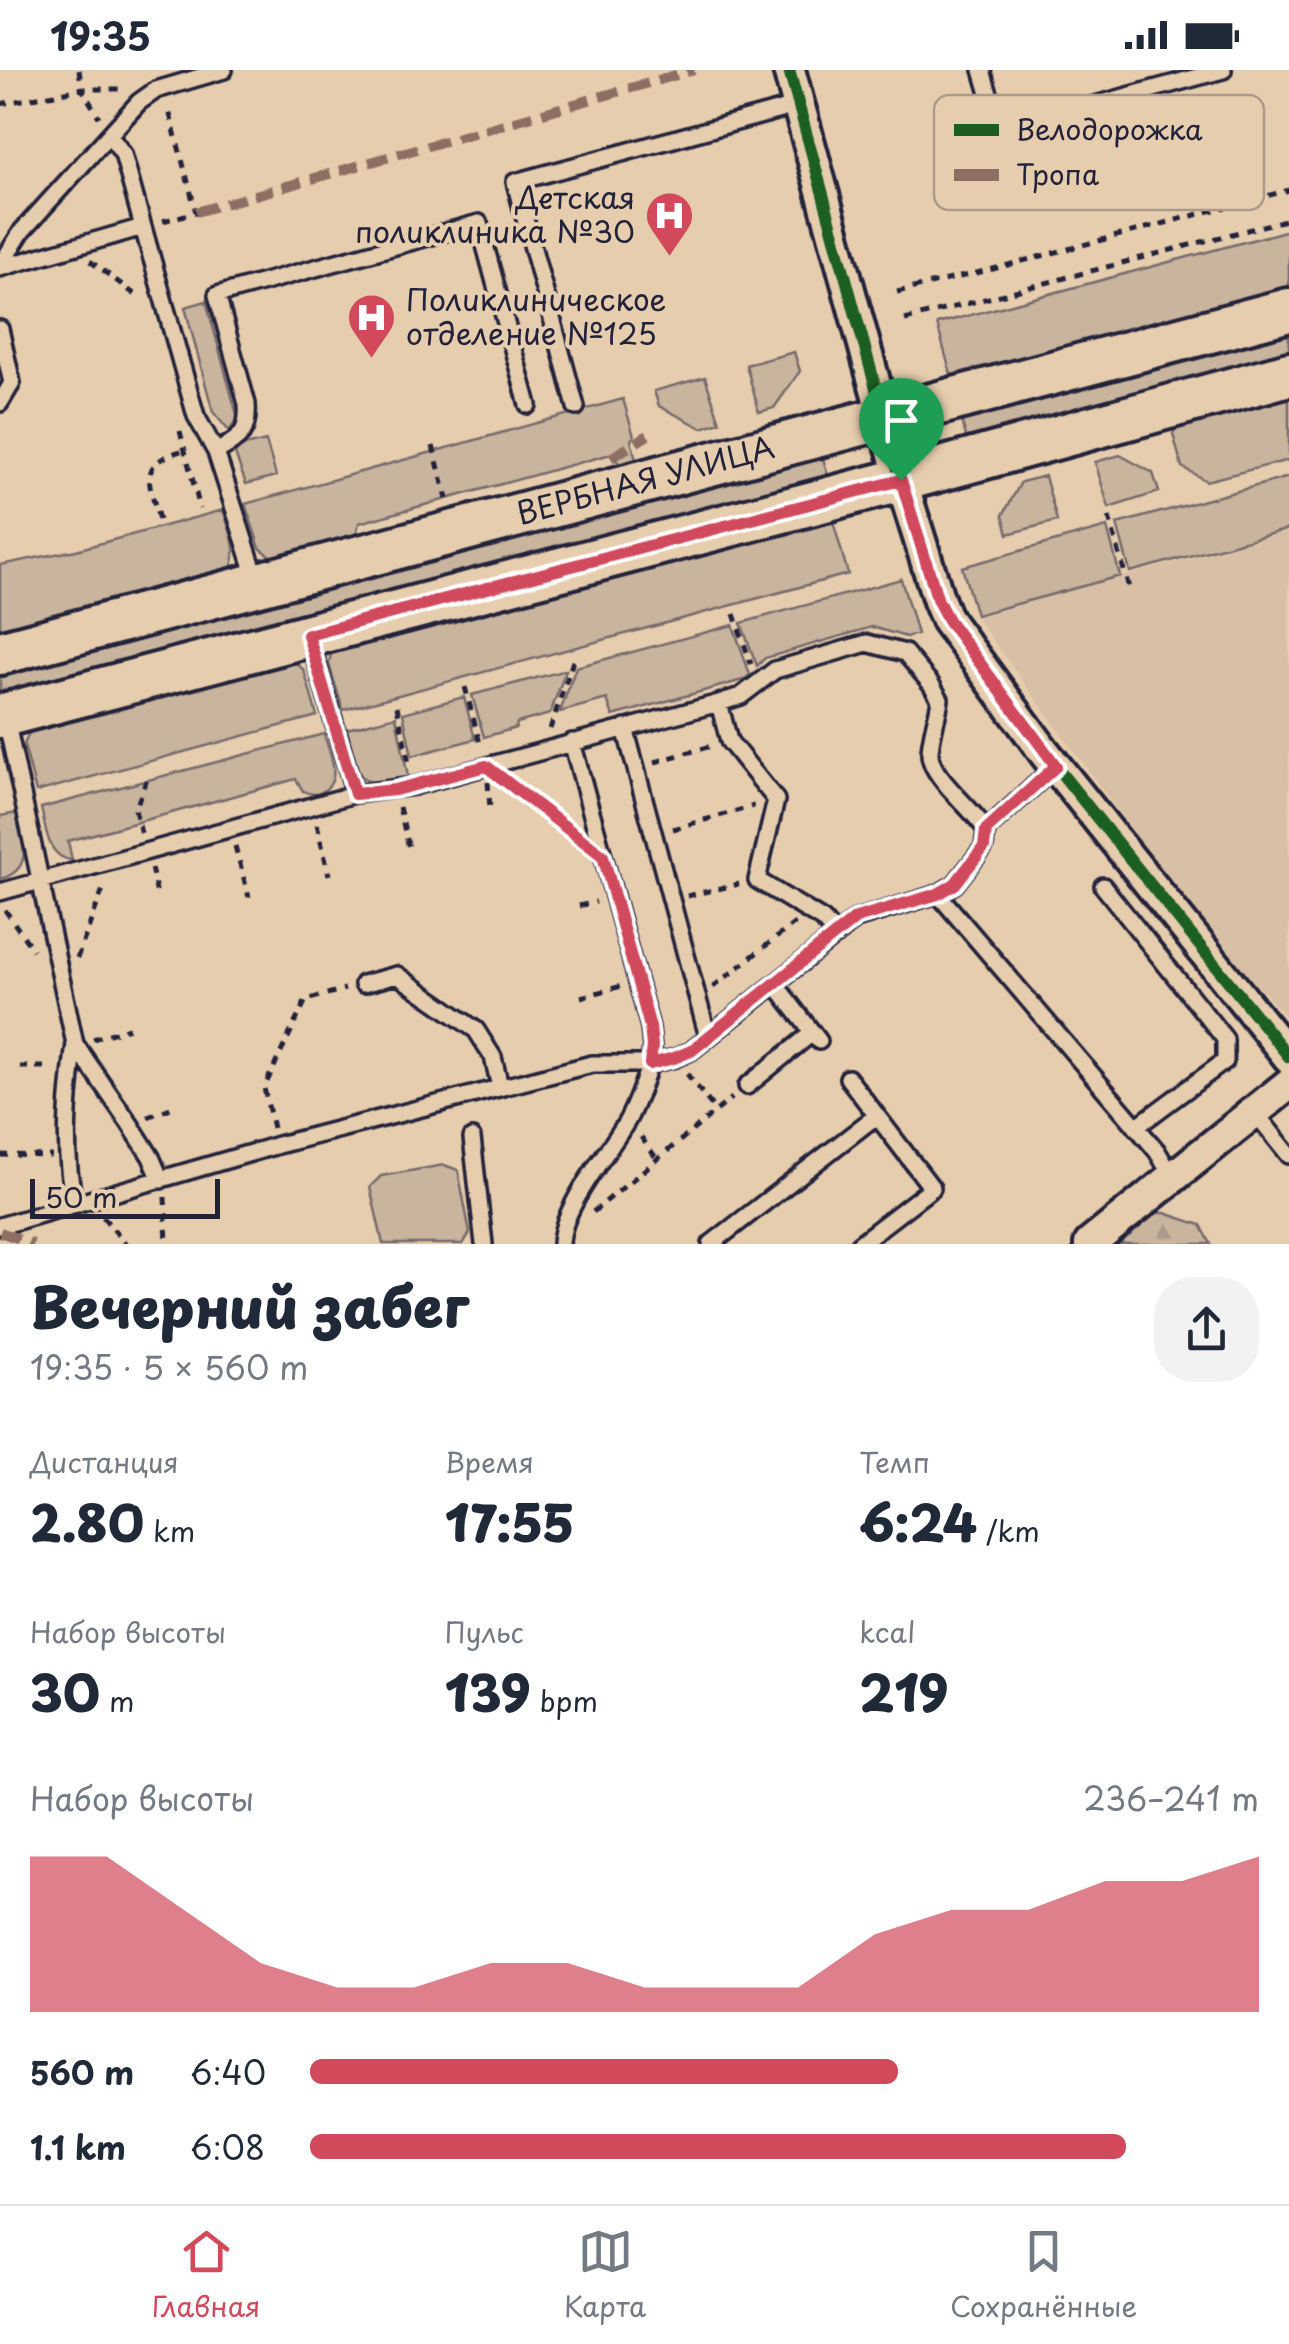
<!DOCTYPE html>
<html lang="ru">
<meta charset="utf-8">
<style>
:root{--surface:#fff;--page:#f2f2f3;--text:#1f2937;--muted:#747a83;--line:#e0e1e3;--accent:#d1495b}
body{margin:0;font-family:"Playpen Sans",sans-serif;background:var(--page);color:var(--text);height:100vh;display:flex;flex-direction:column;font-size:38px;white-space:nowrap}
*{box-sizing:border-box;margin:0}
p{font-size:32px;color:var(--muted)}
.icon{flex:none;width:55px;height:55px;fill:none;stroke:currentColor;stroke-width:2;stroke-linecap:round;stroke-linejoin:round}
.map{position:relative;height:1174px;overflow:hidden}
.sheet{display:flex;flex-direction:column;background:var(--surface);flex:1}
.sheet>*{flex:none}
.scale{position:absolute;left:30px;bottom:25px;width:190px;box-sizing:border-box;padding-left:10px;border:5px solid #22223b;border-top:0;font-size:28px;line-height:35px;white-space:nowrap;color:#22223b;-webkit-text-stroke:8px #e6cdae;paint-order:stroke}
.pin{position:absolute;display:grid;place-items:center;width:85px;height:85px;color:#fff;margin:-102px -42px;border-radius:50% 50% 50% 0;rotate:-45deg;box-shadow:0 0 10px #0007}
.pin .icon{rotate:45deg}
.round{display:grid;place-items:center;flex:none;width:105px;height:105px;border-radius:40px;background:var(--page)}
.summary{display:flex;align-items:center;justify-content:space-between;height:170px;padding:0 30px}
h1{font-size:55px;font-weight:800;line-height:75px}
.metrics{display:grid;grid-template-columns:repeat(3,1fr);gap:15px;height:170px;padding:10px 30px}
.metrics div{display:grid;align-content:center}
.metrics b{font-size:50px;font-weight:800}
.metrics small{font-size:28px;font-weight:400}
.metrics p{font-size:28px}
.chart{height:280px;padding:20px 30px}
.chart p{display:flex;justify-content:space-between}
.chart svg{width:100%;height:180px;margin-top:10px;fill:var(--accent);opacity:.7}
ul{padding:0 30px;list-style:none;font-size:32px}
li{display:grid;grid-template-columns:160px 120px 1fr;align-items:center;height:75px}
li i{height:25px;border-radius:12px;background:var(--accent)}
.status{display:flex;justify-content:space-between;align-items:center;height:70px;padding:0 50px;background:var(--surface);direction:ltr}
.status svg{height:28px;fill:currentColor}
.menu{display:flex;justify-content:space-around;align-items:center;height:140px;border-top:2px solid var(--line);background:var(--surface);font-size:28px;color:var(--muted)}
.menu a{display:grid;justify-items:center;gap:5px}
.menu .on{color:var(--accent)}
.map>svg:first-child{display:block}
.built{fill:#d7c0a5}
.grass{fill:#c9b49d;stroke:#766b6c;stroke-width:2.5}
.forest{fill:url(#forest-firs);stroke:#766b6c;stroke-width:2.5}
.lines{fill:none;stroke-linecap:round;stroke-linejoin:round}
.lane-casing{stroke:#22223b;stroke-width:22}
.street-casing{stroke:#22223b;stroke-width:38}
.secondary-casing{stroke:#22223b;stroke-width:50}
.path{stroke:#22223b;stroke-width:5;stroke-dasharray:8 8;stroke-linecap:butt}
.lane{stroke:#e6cdae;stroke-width:15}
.street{stroke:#e6cdae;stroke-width:30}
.secondary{stroke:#e6cdae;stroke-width:42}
.quiet{stroke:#8d6e63;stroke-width:10;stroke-dasharray:20 10;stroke-linecap:butt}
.cycleway-casing{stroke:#e6cdae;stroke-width:19}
.cycleway{stroke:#1b5e20;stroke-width:12}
.route-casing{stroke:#fff;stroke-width:20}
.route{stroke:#d1495b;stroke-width:12}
.labels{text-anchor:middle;stroke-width:8;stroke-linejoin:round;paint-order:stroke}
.poi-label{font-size:30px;fill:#22223b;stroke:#e6cdae;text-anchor:end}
.street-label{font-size:30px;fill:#22223b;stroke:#e6cdae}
.key{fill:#e6cdae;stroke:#ab9a8c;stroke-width:2.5}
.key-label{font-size:28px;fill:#22223b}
</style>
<div class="status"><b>19:35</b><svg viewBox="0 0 49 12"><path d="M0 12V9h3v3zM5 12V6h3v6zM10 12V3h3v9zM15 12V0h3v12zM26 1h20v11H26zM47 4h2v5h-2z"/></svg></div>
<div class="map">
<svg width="1289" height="1174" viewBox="0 0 1289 1174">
<defs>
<pattern id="forest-firs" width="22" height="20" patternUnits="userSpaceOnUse" patternTransform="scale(2.5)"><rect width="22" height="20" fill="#c9b49d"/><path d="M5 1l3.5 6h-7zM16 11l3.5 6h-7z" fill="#ac9a88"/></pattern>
</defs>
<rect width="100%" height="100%" fill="#e6cdae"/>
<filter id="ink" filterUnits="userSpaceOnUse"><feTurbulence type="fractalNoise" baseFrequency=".01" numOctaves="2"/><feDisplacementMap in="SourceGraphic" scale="20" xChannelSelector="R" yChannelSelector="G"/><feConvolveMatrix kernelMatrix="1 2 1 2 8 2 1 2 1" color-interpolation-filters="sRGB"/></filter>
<g filter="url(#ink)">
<!-- built -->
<path class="built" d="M 1289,461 L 1289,950 L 1194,845 L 976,547 Z"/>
<!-- grass -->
<path class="grass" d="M 1289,160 L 1289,220 L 953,312 L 937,254 Z
M 206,231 L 237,345 L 237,350 L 229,361 L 213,342 L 185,237 Z
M 1289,256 L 1289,283 L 967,370 L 960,345 Z
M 794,282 L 800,301 L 774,338 L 759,342 L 746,295 Z
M 705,307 L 720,352 L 702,358 L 659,336 L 654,321 Z
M 1289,321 L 1289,390 L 1206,411 L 1182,397 L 1173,364 L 1182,350 Z
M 623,329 L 634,366 L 631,370 L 637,394 L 622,397 L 611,384 L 359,453 L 355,469 L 276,490 L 260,478 L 245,434 Z
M 266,371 L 276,406 L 246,414 L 235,384 L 240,377 Z
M 821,381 L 828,406 L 0,628 L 0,600 Z
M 1120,385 L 1153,403 L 1159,422 L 1109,438 L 1095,392 Z
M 1045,406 L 1057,451 L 1008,464 L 1003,445 L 1021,412 Z
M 1289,407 L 1289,459 L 1130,502 L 1117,454 Z
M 223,440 C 230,462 242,484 227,505 L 0,564 L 0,495 L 76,480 Z
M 831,444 L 848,504 L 343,640 L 329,594 L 332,578 Z
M 1107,457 L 1120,506 L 976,545 L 962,497 Z
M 901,509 L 917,564 L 906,567 L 872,557 L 765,588 L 757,596 L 741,553 Z
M 733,555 L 750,605 L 743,610 L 613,646 L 607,629 L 560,642 L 576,597 Z
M 291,589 L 304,600 L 317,646 L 36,722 L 24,675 L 31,657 Z
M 566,600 L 550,644 L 517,653 L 516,658 L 484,667 L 472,625 Z
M 464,627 L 475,669 L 412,686 L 403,643 Z
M 396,646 L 408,707 C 352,721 360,707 347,659 Z
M 324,664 C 328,680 342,706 326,719 C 319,726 311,725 303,721 L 296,709 L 68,771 L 72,790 C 47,788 46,758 41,738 Z
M 18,743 C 23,769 35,800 0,809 L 0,746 Z
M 444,1095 L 458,1100 L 470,1163 L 463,1174 L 383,1174 L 370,1117 L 381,1106 Z"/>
<!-- forest -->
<path class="forest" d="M 1140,1143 L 1165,1143 L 1201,1155 L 1211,1174 L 1100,1174 Z"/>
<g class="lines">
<defs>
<path id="lane" d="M 982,0 L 1000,61 L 1223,0
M 143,157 L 123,84 L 109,65 L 139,32 L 156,20 L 224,0
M 0,196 L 22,161 L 109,65
M 0,198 L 143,157 L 196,346 L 216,382 L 257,510
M 0,259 L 12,313 L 0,333
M 576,337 L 515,112 L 799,35
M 216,382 C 240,368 249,364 247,334 L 217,225 L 479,153 L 528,335
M 310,570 L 355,724
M 719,633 L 729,671 L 776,730 L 757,810 L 823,850 L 835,864
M 6,649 L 75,974 L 130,1054 L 151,1087 L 161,1110
M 625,658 L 708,967
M 986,760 L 1056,696
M 1103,816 L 1225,969 L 1225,991 L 1136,1057
M 0,822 L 355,724 L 414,716 L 719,633 L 741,626 L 775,600 L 867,573 L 905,583 L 931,614 L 940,629 C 938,647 930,666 930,684 C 931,708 972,737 986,760 L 984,777 L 955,814 L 938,824 L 856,849 L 691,981 L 675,988 L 650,994 C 643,1013 637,1033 627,1051 C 607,1085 562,1136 561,1174
M 938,824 L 1157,1081 L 1173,1108
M 363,914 L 397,905 L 476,960 L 493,987 L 500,1017
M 775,914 L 819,971
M 75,974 C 68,1024 62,1085 75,1133
M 848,1008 L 932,1118 L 859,1174
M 747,1016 L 812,963
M 1254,1041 L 1289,1085
M 472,1068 L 484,1174
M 0,1156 L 278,1075 L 592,994 L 650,994 L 652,976 L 650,957 L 572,672
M 711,1174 L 876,1046"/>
<path id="street" d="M 789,0 L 901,410 L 939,531 L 947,550 L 1045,683 L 1289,987
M 1090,1174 L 1289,1014"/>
<g id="secondary">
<path id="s1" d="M 0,583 L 1289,240"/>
<path d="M 0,646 L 901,410 L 1289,304"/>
</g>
</defs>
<!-- lane casing -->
<use href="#lane" class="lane-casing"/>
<!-- street casing -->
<use href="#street" class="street-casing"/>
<!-- secondary casing -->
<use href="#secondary" class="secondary-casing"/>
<!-- path -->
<path class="path" d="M 79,0 L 82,19 L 99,47
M 0,34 L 82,19 L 126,19
M 163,151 L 196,142 L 168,37
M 90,191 L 141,229
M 897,222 L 993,199 L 1289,120
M 905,250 L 1289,149
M 180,361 L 200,439
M 433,376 L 447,429
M 1109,447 L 1129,518
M 159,450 C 149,411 136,394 184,380
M 734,544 L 751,594
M 465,617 L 481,677
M 397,636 L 410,698
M 550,659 L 574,588
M 655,692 L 711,676
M 505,710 L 575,765
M 488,712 L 490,739
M 399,737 L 410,782
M 317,754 L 329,805
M 673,759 L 754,736
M 141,763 L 135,740 L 149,703
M 235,776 L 249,827
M 151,798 L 158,829
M 687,826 L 739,814
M 579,836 L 596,832
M 5,840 L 33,880
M 77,888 L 105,814
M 713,917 L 795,853
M 581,927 L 622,916
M 93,969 L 129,958
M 20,997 L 52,997
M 687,1004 L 716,1041
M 148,1047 L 173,1037
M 273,1058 L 264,1018 L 306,930 L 345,919
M 641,1067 L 657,1089
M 0,1085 L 52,1086
M 165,1127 L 167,1174
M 593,1142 L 732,1028
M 103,1147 L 126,1174"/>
<!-- lane -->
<use href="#lane" class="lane"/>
<!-- street -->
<use href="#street" class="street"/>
<!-- secondary -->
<use href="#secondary" class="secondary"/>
<!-- quiet -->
<path class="quiet" d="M 196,142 L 694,0
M 611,388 L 648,365
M 0,1162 L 33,1174"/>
<defs>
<path id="cycleway" d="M 789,0 L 901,410 L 939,531 L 947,550 L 1045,683 L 1289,987"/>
</defs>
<!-- cycleway casing -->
<use href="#cycleway" class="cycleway-casing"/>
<!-- cycleway -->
<use href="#cycleway" class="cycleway"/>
</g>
</g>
<g class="lines" filter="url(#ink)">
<defs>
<path id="route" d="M 901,410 L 938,531 L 948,550 L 1056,696 L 986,760 L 984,777 L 955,814 L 938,824 L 856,848 L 691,981 L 674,988 L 650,994 L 652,976 L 650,957 L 603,786 L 486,696 L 395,720 L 355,724 L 308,565 Z"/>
</defs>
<!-- route casing -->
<use href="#route" class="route-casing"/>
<!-- route -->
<use href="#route" class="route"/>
</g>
<!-- icons -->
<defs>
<symbol id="hospital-pin" viewBox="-11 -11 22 30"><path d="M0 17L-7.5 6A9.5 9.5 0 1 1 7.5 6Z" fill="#d1495b" stroke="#e6cdae"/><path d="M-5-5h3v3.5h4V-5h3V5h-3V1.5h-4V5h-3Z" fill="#fff"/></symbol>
</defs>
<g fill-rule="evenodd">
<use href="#hospital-pin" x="642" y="118" width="55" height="75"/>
<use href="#hospital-pin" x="344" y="220" width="55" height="75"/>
</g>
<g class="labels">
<!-- poi labels -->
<g class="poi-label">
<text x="635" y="139">Детская<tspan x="635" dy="34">поликлиника №30</tspan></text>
<text x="406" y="241" text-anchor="start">Поликлиническое<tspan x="406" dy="34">отделение №125</tspan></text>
</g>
<!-- street labels -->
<g class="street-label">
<text dy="10" stroke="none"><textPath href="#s1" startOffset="668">ВЕРБНАЯ УЛИЦА</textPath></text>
</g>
</g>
<!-- legend -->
<rect x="934" y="25" width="330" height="115" rx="15" class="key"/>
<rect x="954" y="54" width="45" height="12" fill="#1b5e20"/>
<rect x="954" y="99" width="45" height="12" fill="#8d6e63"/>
<g class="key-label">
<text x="1016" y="70">Велодорожка</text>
<text x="1016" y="115">Тропа</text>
</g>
</svg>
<div class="scale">50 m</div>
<div class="pin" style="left:901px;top:410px;background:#1e9e55"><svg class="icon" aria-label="arrive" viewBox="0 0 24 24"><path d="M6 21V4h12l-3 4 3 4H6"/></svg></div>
</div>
<section class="sheet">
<div class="summary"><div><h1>Вечерний забег</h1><p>19:35 · 5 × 560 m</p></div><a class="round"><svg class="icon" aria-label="share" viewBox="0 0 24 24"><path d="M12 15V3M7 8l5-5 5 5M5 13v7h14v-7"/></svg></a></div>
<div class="metrics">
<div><p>Дистанция</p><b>2.80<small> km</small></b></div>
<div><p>Время</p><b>17:55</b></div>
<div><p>Темп</p><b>6:24<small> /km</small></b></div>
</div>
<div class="metrics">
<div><p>Набор высоты</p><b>30<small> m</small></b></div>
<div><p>Пульс</p><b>139<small> bpm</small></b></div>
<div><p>kcal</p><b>219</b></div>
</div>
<div class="chart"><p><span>Набор высоты</span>236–241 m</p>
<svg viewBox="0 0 160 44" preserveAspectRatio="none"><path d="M0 44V6L10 6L20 19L30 32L40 38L50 38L60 32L70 32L80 38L90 38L100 38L110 25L120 19L130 19L140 12L150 12L160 6V44z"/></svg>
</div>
<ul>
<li><b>560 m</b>6:40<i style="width:62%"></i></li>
<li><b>1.1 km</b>6:08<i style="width:86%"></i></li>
</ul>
</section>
<nav class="menu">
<a class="on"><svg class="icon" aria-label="home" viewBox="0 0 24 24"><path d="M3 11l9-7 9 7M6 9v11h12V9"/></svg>Главная</a>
<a><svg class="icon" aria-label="map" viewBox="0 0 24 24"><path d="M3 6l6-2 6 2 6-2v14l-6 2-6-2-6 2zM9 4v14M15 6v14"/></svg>Карта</a>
<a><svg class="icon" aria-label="saved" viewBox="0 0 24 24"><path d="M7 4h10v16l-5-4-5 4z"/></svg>Сохранённые</a>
</nav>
